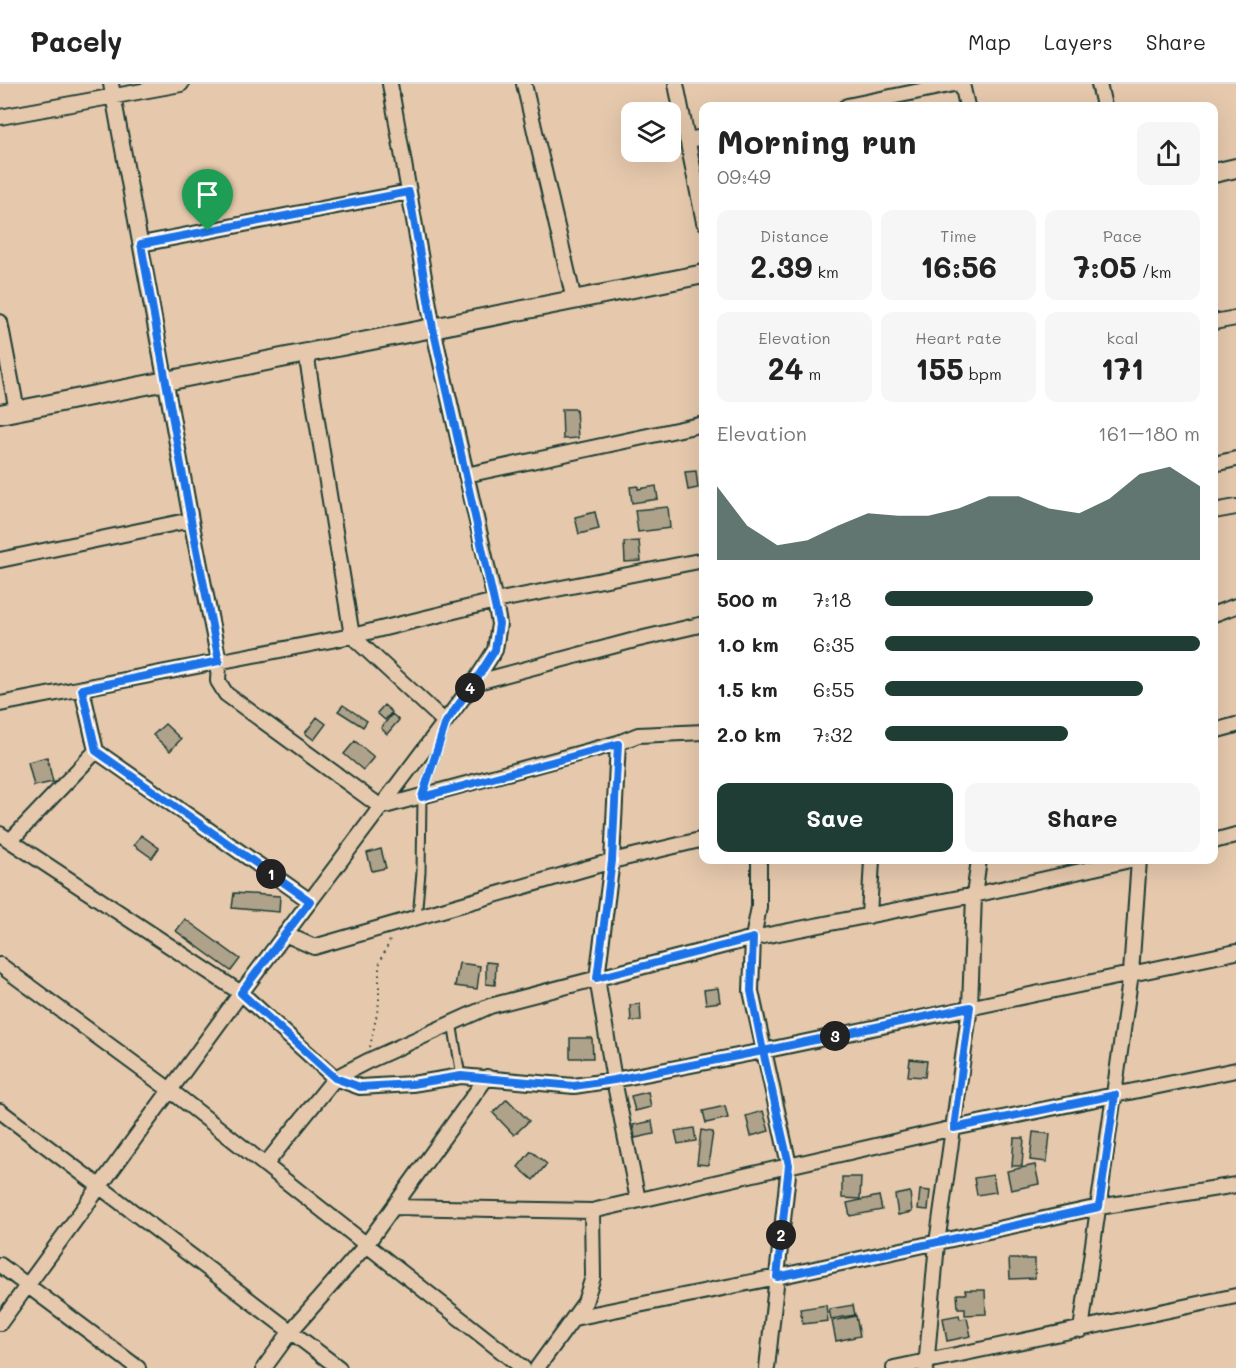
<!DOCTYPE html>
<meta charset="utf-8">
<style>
:root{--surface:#fff;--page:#f6f6f6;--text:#222;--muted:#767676;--line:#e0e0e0;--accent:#1f3d34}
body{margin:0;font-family:Mali,sans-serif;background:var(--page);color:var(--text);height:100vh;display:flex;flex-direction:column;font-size:22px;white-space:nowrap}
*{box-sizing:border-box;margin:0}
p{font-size:20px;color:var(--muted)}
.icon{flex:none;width:33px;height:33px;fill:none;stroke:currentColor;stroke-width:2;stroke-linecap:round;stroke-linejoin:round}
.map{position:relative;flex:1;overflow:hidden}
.drawer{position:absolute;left:699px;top:18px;width:519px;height:762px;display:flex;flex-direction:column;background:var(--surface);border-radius:12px;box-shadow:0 6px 24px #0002}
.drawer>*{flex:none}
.tools{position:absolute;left:621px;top:18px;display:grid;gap:12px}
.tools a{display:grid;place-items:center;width:60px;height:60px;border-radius:12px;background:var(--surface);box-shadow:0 6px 24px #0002;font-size:30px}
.pin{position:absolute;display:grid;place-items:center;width:51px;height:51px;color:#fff;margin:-62px -26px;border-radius:50% 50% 50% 0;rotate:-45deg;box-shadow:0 0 6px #0007}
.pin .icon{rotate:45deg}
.km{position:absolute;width:30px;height:30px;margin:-15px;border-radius:50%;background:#222;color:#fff;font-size:16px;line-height:30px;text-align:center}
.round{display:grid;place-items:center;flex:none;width:63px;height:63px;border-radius:12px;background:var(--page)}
.head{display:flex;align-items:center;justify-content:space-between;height:102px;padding:0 18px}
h1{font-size:33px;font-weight:700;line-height:45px}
.figures{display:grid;grid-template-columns:repeat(3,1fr);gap:9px;height:102px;padding:6px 18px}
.figures div{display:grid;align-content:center;border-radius:12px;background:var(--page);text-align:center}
.figures b{font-size:30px;font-weight:700}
.figures small{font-size:16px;font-weight:400}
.figures p{font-size:16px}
.chart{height:168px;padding:12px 18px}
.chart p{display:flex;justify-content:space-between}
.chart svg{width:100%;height:108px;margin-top:6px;fill:var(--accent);opacity:.7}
.primary-button{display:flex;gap:12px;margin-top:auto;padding:12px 18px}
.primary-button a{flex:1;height:69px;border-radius:12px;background:var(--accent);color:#fff;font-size:24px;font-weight:700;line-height:69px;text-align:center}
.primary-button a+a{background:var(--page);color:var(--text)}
ul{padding:0 18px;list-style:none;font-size:20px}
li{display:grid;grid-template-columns:96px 72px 1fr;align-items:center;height:45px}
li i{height:15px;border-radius:8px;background:var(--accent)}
header{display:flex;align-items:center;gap:36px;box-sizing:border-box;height:84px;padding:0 30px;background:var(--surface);border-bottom:2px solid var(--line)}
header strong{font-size:28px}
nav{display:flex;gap:33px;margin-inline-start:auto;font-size:21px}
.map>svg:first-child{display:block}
.building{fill:#aea28b;stroke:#1f3d34;stroke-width:1.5}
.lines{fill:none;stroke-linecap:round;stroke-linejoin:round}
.service-casing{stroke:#1f3d34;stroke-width:11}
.minor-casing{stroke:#1f3d34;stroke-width:18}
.tertiary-casing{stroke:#1f3d34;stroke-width:22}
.path{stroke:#1f3d34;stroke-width:2;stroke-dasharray:1.5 4.5;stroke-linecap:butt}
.service{stroke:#e6c9ad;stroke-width:7}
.minor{stroke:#e6c9ad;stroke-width:14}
.tertiary{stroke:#e6c9ad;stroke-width:18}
.route-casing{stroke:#fff;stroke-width:12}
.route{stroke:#1a73e8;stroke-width:8}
</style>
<header>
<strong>Pacely</strong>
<nav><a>Map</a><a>Layers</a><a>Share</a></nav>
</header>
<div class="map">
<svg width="1236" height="1284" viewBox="0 0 1236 1284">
<rect width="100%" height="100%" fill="#e6c9ad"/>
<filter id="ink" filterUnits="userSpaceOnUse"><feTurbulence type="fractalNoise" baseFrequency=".0167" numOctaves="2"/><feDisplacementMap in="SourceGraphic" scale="12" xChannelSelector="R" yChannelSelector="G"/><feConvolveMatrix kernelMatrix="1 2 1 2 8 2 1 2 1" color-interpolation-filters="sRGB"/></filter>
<g filter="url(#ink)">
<!-- building -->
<path class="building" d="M 562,325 L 576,325 L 578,354 L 563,355 Z
M 696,387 L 698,404 L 688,406 L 685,388 Z
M 638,402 L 638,405 L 656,402 L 658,415 L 632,419 L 630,403 Z
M 668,423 L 670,444 L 638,448 L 635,426 Z
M 595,428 L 599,445 L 579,450 L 575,433 Z
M 639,457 L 641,477 L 625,478 L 624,458 Z
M 343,621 L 367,637 L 363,643 L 338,627 Z
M 384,621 L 392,628 L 385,636 L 377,629 Z
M 392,630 L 399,636 L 387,650 L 381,644 Z
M 317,633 L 326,640 L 314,656 L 305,649 Z
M 165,640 L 181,655 L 170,667 L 153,651 Z
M 355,657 L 374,673 L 363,686 L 344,670 Z
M 47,673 L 53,698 L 34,702 L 28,678 Z
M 141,751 L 159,764 L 152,774 L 134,761 Z
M 381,765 L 386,784 L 372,787 L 367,769 Z
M 234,809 L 280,812 L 279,828 L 232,824 Z
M 185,835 L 240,875 L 231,887 L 176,847 Z
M 486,878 L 496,879 L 495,901 L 486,900 Z
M 459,879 L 480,882 L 477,905 L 455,902 Z
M 718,904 L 720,918 L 706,920 L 704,906 Z
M 640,920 L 641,937 L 631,937 L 630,921 Z
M 570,954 L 592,954 L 593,974 L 570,974 Z
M 910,975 L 927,977 L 925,993 L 908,992 Z
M 648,1008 L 651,1023 L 635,1027 L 631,1012 Z
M 507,1015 L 529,1037 L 514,1051 L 493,1029 Z
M 725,1022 L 728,1034 L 706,1039 L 703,1027 Z
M 763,1027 L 769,1047 L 751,1052 L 746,1032 Z
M 652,1037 L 654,1050 L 635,1054 L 633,1041 Z
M 694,1044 L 696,1057 L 678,1060 L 675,1047 Z
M 701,1046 L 713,1048 L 708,1081 L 697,1080 Z
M 1033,1048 L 1050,1050 L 1047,1078 L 1030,1076 Z
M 1014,1054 L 1024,1054 L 1022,1082 L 1012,1082 Z
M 531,1067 L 547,1080 L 533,1096 L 518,1083 Z
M 1035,1081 L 1039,1100 L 1011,1106 L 1007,1087 Z
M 993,1091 L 996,1108 L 977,1111 L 974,1094 Z
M 842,1093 L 861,1093 L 860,1115 L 842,1114 Z
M 920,1106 L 930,1107 L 928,1126 L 918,1125 Z
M 910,1108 L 912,1128 L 898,1131 L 895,1111 Z
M 879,1112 L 882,1126 L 850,1132 L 847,1119 Z
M 1009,1175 L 1035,1175 L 1035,1194 L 1010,1195 Z
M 965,1206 L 985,1206 L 986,1230 L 965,1231 L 965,1224 L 958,1224 L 957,1210 L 966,1210 Z
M 826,1221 L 828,1237 L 803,1240 L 800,1225 Z
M 853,1221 L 855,1231 L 831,1235 L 829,1225 Z
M 959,1231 L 960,1235 L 967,1234 L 971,1252 L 947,1257 L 943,1234 Z
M 856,1232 L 860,1252 L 836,1257 L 832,1237 Z"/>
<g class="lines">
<defs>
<path id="service" d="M 417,834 L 421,788 L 422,713 L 443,647
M 452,938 L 461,992"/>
<path id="minor" d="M 111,0 L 191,436 L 219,577 L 218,597 L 226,610 L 381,723 L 618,659 L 638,651 L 704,648
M 524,0 L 574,216
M 676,0 L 704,138
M 962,0 L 967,22
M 1099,0 L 1104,22
M 847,22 L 954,0
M 0,33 L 181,0
M 687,56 L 704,53
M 141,160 L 409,108
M 0,238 L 17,327
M 1214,238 L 1236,234
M 306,269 L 352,552 L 445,638
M 1214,380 L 1236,375
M 466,391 L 704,340
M 1214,427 L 1236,423
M 0,476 L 191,436
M 1214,530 L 1236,522
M 474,599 L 635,556 L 704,540
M 82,605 L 96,667 L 310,817
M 0,620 L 352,552 L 495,517 L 704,476
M 1214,647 L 1236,641
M 618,659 L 612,777 L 597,894 L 614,996 L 638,1116
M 0,750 L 241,909 L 335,994 L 368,977 L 490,922 L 753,854 L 974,811 L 1130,776
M 11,756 L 96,667
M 1214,757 L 1236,751
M 759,776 L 759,823 L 753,854 L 751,907 L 789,1081 L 767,1284
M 869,832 L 872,776
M 285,850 L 314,863 L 612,777 L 704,755
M 0,881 L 170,1006 L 523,1284
M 0,1027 L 339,1284
M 265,1081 L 335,994 L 360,1003 L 412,1000 L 461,992 L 574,1002 L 614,996 L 763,967 L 1236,868
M 395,1123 L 592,1127 L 954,1044 L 1236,986
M 0,1181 L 138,1284
M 574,1234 L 777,1193 L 1099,1123 L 1236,1101
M 0,1239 L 241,909 L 474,599 L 495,566 L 499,540 L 495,517 L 433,244 L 390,0
M 1081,1246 L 1131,889 L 1139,776
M 264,1284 L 291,1247 L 366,1161 L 487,993
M 537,1284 L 585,1218 L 593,1193 L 592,1127
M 894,1284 L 1236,1212
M 926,1284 L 937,1159 L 970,923 L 974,811 L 979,776"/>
<path id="tertiary" d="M 1214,89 L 1236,84
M 0,330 L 704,190"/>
</defs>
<!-- service casing -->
<use href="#service" class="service-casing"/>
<!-- minor casing -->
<use href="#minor" class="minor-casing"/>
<!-- tertiary casing -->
<use href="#tertiary" class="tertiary-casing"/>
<!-- path -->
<path class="path" d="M 370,963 L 379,919 L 379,881 L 391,854"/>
<!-- service -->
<use href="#service" class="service"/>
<!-- minor -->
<use href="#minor" class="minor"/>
<!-- tertiary -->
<use href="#tertiary" class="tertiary"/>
</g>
</g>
<g class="lines" filter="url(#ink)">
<defs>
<path id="route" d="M 208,147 L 141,160 L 191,436 L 219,577 L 82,605 L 96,667 L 310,817 L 241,909 L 335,994 L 360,1003 L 412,1000 L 461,992 L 574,1002 L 614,996 L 763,967 L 789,1081 L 777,1193 L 1099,1123 L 1115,1011 L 954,1044 L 970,923 L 763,967 L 751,907 L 753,854 L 597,894 L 612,777 L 618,660 L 422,713 L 446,638 L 474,599 L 495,566 L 499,540 L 433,244 L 409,108 L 208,147"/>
</defs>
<!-- route casing -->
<use href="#route" class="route-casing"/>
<!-- route -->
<use href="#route" class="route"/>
</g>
</svg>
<div class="tools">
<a><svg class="icon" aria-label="layers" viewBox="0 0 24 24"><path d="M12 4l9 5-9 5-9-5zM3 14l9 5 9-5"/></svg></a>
</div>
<div class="pin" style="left:208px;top:147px;background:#1e9e55"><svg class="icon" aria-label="arrive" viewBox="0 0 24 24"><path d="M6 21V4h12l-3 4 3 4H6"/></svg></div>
<b class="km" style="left:271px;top:790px">1</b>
<b class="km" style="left:781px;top:1151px">2</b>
<b class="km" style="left:835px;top:952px">3</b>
<b class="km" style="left:470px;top:604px">4</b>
<section class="drawer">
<div class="head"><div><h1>Morning run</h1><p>09:49</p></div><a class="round"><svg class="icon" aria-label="share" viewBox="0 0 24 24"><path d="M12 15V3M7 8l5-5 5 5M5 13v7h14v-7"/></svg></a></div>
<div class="figures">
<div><p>Distance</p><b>2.39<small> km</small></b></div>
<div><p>Time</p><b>16:56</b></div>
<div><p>Pace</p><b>7:05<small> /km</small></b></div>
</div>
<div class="figures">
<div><p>Elevation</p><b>24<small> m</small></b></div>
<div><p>Heart rate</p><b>155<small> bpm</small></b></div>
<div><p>kcal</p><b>171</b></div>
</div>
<div class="chart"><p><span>Elevation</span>161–180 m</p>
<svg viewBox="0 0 160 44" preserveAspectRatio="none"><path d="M0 44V14L10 30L20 38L30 36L40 30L50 25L60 26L70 26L80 23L90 18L100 18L110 23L120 25L130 19L140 9L150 6L160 14V44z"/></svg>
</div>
<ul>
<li><b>500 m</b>7:18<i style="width:66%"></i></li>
<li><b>1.0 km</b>6:35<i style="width:100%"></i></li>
<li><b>1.5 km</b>6:55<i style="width:82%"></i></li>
<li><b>2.0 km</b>7:32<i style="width:58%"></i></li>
</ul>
<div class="primary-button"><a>Save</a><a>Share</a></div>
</section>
</div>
